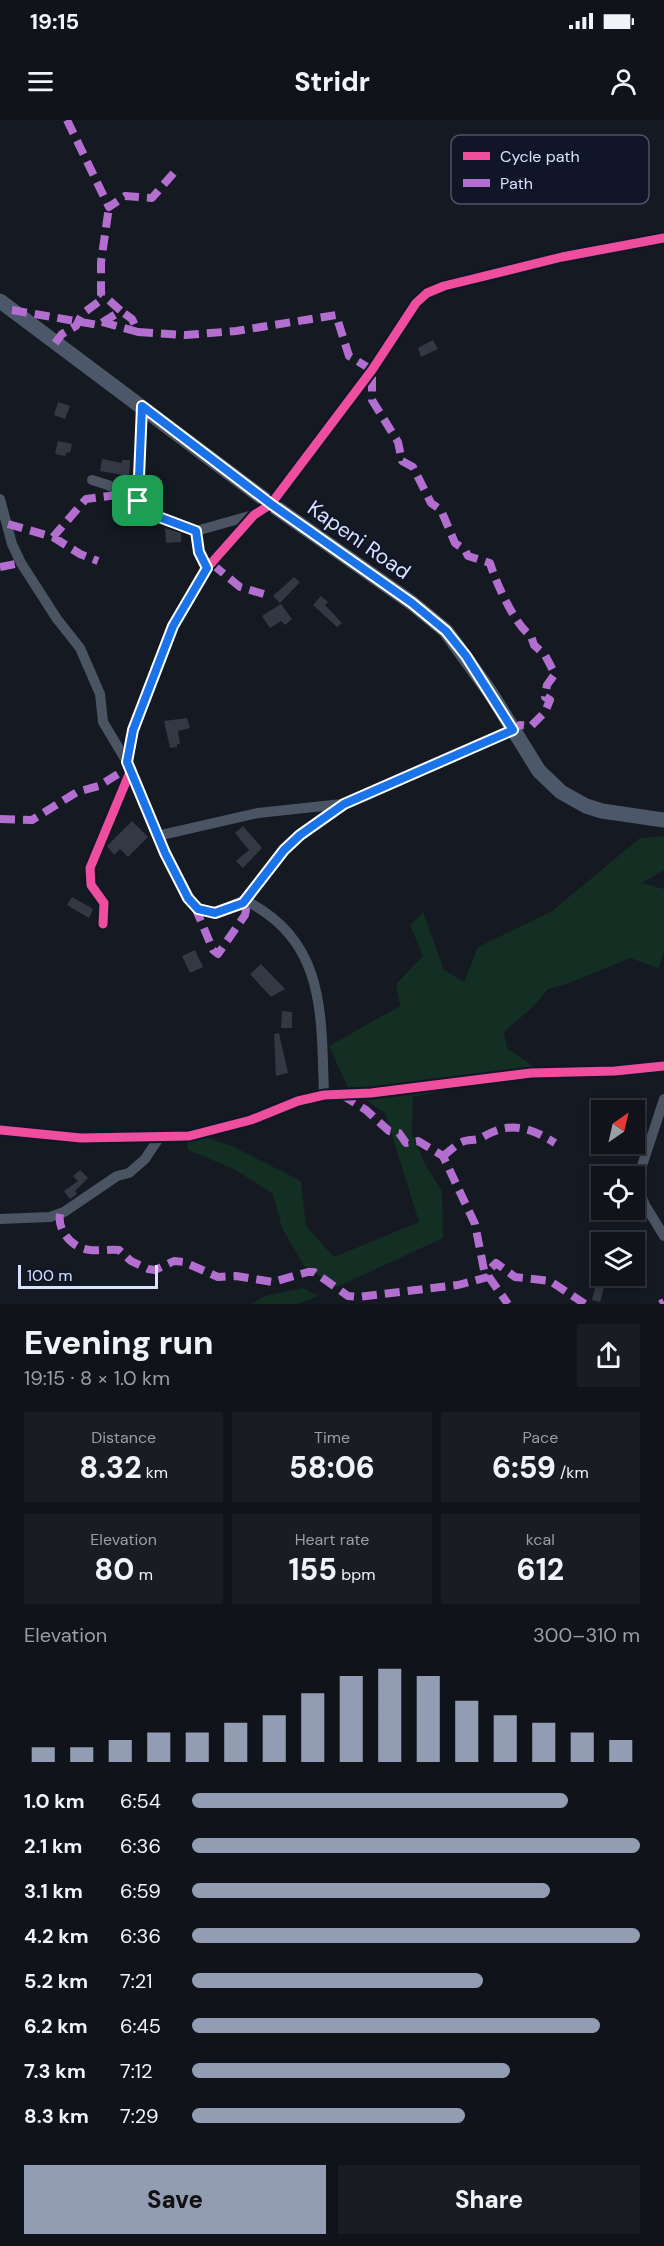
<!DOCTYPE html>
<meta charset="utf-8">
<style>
:root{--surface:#10131a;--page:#191c23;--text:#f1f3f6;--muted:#9c9ea2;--line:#303239;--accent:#929cb2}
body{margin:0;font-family:"DM Sans",sans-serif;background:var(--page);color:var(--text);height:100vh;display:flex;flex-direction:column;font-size:22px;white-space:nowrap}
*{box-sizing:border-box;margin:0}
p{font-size:20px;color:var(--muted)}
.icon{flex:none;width:33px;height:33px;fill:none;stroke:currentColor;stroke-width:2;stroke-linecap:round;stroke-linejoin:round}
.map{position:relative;height:1184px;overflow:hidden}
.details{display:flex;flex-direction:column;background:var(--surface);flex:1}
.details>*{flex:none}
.needle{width:39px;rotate:34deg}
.buttons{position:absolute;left:591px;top:980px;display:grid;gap:12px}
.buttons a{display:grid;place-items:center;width:54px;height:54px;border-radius:0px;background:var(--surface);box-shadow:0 3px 9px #0003,0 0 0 2px var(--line);font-size:30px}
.scale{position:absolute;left:18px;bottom:15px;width:140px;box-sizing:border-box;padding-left:6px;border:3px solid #d6e3ff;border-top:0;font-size:16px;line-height:21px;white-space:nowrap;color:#d6e3ff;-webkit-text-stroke:4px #101627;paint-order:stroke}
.pin{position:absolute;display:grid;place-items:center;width:51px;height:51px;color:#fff;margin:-26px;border-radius:12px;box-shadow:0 3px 9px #0006}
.round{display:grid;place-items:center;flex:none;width:63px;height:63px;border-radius:0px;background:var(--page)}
.headline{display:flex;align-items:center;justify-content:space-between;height:102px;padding:0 24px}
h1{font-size:33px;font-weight:800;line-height:45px}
.figures{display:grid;grid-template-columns:repeat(3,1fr);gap:9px;height:102px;padding:6px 24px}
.figures div{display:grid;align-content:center;border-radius:0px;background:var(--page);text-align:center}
.figures b{font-size:30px;font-weight:800}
.figures small{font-size:16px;font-weight:400}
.figures p{font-size:16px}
.chart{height:168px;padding:12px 24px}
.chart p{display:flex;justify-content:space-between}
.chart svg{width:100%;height:108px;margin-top:6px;stroke:var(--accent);stroke-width:6}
.primary-button{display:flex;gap:12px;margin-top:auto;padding:12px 24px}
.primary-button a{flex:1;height:69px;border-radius:0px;background:var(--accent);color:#111;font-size:24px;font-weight:800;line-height:69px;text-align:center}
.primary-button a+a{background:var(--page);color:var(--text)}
ul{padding:0 24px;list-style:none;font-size:20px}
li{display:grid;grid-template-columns:96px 72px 1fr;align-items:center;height:45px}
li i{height:15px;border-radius:8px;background:var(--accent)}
.status{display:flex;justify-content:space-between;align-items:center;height:42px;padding:0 30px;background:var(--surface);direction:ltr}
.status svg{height:16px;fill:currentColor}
header{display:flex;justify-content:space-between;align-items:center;height:78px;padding:0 24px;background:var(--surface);font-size:27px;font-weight:800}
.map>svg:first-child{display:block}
.green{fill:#132e23}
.building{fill:#333844}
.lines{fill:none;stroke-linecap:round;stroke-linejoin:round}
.minor{stroke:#4a5463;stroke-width:10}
.secondary{stroke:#4c5869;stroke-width:15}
.quiet{stroke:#b36fd0;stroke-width:8;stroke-dasharray:15 8;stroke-linecap:butt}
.cycleway-casing{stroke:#101627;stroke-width:13}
.cycleway{stroke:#ef4d9e;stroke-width:9}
.route-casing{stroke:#fff;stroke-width:12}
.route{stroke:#1a73e8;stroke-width:8}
.labels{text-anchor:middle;stroke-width:4.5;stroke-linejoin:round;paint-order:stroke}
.street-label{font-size:21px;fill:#d6e3ff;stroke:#101627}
.key{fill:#101627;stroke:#4b5468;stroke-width:1.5}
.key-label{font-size:16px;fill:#d6e3ff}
</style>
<div class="status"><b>19:15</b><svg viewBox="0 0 49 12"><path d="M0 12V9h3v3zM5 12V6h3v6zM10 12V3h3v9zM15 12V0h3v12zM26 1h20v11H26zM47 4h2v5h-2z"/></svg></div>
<header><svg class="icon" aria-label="menu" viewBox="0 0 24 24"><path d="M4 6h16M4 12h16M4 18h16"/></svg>Stridr<svg class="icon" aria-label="person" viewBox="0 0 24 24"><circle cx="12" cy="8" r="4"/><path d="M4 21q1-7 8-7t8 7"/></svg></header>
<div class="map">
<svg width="664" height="1184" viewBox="0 0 664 1184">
<rect width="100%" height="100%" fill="#151922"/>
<!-- green -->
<path class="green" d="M 664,716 L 664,750 L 642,763 L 664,769 L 664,831 L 659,848 L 630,838 L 567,864 L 548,869 L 533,887 L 504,912 L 507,928 L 532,945 L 529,951 L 413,977 L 412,1013 L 426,1046 L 442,1071 L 443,1118 L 337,1167 L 304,1146 L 282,1108 L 273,1074 L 234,1049 L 188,1030 L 185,1011 L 230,1025 L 301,1061 L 306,1106 L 334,1137 L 419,1102 L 385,993 L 348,968 L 329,926 L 400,886 L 396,864 L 423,836 L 410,805 L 423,792 L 444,850 L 464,862 L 478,827 L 552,791 L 640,718 Z
M 303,1168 L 318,1176 L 298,1184 L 251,1184 L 265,1176 Z"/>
<!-- building -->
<path class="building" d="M 433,220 L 438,229 L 421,237 L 418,228 Z
M 58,282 L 70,286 L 65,299 L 54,295 Z
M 58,321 L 72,324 L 70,333 L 67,332 L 65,336 L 55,334 Z
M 102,339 L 122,343 L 122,340 L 130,340 L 129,356 L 100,351 Z
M 165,408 L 181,413 L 181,422 L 166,423 Z
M 294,457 L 300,462 L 280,483 L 273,476 Z
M 321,476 L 328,482 L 325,485 L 342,503 L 337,507 L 313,485 Z
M 281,484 L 292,499 L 285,505 L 281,501 L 270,508 L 262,496 Z
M 187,598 L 190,608 L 178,611 L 180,624 L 177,624 L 177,627 L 170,628 L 164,601 Z
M 132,701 L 148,717 L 128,737 L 120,729 L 114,735 L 107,726 Z
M 243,706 L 262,728 L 243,748 L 236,741 L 249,730 L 235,713 Z
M 72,777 L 93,789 L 89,798 L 67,785 Z
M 195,830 L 203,847 L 190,853 L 182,836 Z
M 261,844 L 285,869 L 271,877 L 250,854 Z
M 282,891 L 292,892 L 292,908 L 281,908 Z
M 279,913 L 288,953 L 276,956 L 274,914 Z
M 80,1050 L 88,1058 L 75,1071 L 77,1074 L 70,1079 L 64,1071 L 78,1061 L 73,1056 Z
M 597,1161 L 605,1163 L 600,1182 L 592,1180 Z"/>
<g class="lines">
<!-- minor -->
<path class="minor" d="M 92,360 L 108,365 L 138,381 L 151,394 L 196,411 L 253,395
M 0,379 L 12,424 L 21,443 L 57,499 L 80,528 L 100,574 L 103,602 L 127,642
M 138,381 L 142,286
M 196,411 L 199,432 L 207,448
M 130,652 L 157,716 L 258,693 L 342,684
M 157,716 L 179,761 L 195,787 L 215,793 L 244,780
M 103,804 L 104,783 L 91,765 L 90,748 L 130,652 L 127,642 L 133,610 L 173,505 L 207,448 L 254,395 L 271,384 L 277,376 L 372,250 L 416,183 L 427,173 L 444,166 L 562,137 L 664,118
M 324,975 C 321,896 327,820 244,780 L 284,730 L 300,715 L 344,684 L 513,610
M 664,979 L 636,1064 L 645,1085 L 664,1116
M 0,1010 L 81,1018 L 189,1016 L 251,1000 L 298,981 L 324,975 L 371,973 L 531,953 L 615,951 L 664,946
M 0,1099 L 50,1097 L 64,1092 L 117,1056 L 129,1053 L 145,1039 L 159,1018"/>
<!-- secondary -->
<path class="secondary" d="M 0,181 L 271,384 L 412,483 L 446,511 L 490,572 L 539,651 L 561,672 L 586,686 L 602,691 L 664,700"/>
<!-- quiet -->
<path class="quiet" d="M 67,0 L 109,87 L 125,76 L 152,78 L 178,48
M 12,190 L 98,205 L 121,191 L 101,173 L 101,142 L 109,87
M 102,202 L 138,212 L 132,199 L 121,191
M 138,212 L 185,215 L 236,211 L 336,195 L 349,236 L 372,250 L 372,280 L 398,322 L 402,341 L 413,347 L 431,383 L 441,390 L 455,423 L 465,430 L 468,436 L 490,443 C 496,463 515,505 531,516 L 534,525 L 545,535 L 555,554 L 547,565 L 545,577 L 550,580 L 545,592 L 531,606 L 520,605 L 513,610
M 55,223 L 62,214 L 76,206 L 82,194 L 101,180 L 101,173
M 8,404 L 53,417 L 86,379 L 125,374
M 53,417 L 80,434 L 98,441
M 212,444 L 240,467 L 267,475
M 0,447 L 21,443
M 0,699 L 32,700 L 77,672 L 99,666 L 129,647
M 195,787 L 213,830 L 218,834 L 245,795 L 246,790 L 243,783
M 342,975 L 366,990 L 389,1011 L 399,1013 L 406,1023 L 418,1021 L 443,1036 L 475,1104 L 484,1150 L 508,1184
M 443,1036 C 449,1032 455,1025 462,1022 C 468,1019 475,1021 481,1018 C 509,1001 528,1006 555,1023
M 60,1094 C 57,1111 73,1129 90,1130 C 100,1131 110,1129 119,1130 L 131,1141 L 148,1149 L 155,1150 L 174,1141 L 184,1142 L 218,1157 L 236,1156 L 273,1162 L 308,1152 L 314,1152 L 348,1176 L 358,1177 L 458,1165 L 488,1157 L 490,1149 L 496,1143 L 515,1157 L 550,1161 L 585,1184
M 660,1184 L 664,1182"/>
<defs>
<path id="cycleway" d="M 103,804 L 104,783 L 91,765 L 90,748 L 130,652 L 127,642 L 133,610 L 173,505 L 207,448 L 254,395 L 271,384 L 277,376 L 372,250 L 416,183 L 427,173 L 444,166 L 562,137 L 664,118
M 0,1010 L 81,1018 L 189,1016 L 251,1000 L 298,981 L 324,975 L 371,973 L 531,953 L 615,951 L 664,946"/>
</defs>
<!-- cycleway casing -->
<use href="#cycleway" class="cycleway-casing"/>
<!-- cycleway -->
<use href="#cycleway" class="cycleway"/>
</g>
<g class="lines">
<defs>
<path id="route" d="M 142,286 L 271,384 L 412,483 L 446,511 L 466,536 L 513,610 L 344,684 L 300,715 L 284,730 L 243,783 L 215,793 L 198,789 L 188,778 L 165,733 L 127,642 L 133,610 L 173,506 L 207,448 L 199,432 L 196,411 L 151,394 L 138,381 Z"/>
</defs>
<!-- route casing -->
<use href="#route" class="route-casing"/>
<!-- route -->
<use href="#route" class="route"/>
</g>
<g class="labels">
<!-- street labels -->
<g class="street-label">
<text transform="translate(359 420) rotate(35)" y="7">Kapeni Road</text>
</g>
</g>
<!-- legend -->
<rect x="451" y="15" width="198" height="69" rx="9" class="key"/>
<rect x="463" y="32" width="27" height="8" fill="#ef4d9e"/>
<rect x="463" y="59" width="27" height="8" fill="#b36fd0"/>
<g class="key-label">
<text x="500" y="42">Cycle path</text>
<text x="500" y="69">Path</text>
</g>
</svg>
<div class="buttons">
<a><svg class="needle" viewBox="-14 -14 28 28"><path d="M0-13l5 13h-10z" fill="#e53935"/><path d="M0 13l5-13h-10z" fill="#9c9ea2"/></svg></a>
<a><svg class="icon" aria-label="locate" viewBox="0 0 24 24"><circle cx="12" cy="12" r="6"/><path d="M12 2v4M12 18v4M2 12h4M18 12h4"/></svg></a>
<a><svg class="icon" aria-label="layers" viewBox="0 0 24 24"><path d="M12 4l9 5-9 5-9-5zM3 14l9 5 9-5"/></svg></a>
</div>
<div class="scale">100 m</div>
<div class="pin" style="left:138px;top:381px;background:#1e9e55"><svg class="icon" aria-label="arrive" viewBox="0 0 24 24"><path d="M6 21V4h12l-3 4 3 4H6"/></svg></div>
</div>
<section class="details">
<div class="headline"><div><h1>Evening run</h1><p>19:15 · 8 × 1.0 km</p></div><a class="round"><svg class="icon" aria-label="share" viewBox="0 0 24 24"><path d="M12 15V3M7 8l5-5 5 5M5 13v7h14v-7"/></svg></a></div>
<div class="figures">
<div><p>Distance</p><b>8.32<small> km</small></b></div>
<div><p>Time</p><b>58:06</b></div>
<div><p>Pace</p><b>6:59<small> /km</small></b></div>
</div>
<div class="figures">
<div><p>Elevation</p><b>80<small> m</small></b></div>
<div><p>Heart rate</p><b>155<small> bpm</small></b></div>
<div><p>kcal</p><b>612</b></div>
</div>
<div class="chart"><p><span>Elevation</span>300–310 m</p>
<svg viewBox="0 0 160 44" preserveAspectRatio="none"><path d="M5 44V38M15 44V38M25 44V35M35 44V32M45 44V32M55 44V28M65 44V25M75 44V16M85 44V9M95 44V6M105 44V9M115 44V19M125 44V25M135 44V28M145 44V32M155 44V35"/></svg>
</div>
<ul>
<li><b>1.0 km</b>6:54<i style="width:84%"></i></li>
<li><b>2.1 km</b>6:36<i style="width:100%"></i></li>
<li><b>3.1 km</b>6:59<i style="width:80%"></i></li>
<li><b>4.2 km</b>6:36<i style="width:100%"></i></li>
<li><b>5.2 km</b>7:21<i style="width:65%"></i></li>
<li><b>6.2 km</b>6:45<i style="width:91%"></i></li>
<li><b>7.3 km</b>7:12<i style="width:71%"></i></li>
<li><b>8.3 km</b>7:29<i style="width:61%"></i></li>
</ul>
<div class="primary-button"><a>Save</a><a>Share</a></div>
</section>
